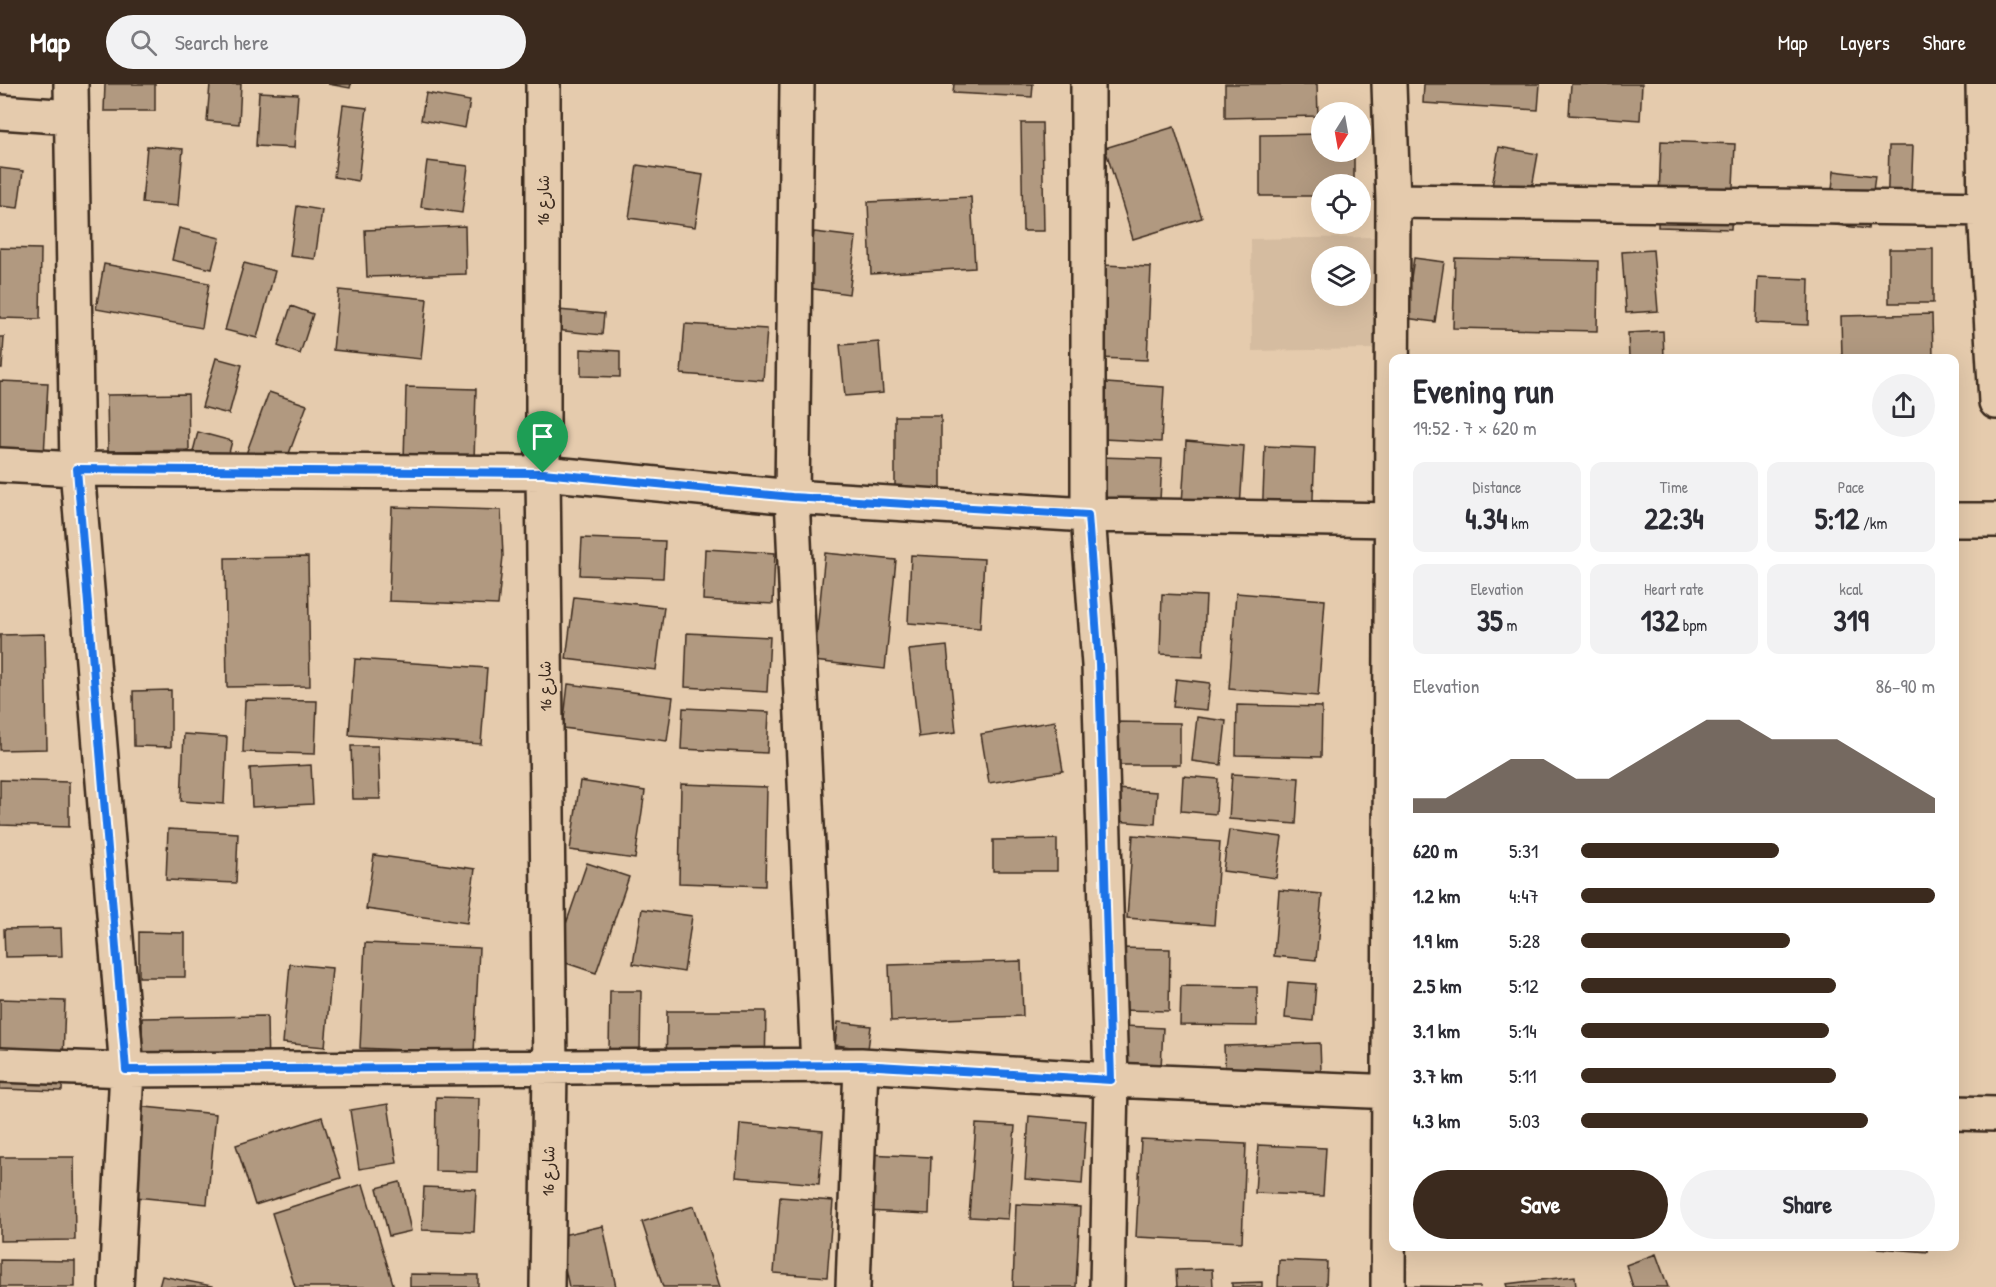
<!DOCTYPE html>
<meta charset="utf-8">
<style>
:root{--surface:#fff;--page:#f2f2f3;--text:#2b2b33;--muted:#7c7c81;--accent:#3b2a1e}
body{margin:0;font-family:"Patrick Hand","Playpen Sans Arabic",sans-serif;background:var(--page);color:var(--text);height:100vh;display:flex;flex-direction:column;font-size:22px;white-space:nowrap}
*{box-sizing:border-box;margin:0}
p{font-size:20px;color:var(--muted)}
.icon{flex:none;width:33px;height:33px;fill:none;stroke:currentColor;stroke-width:2;stroke-linecap:round;stroke-linejoin:round}
.map{position:relative;flex:1;overflow:hidden}
.panel{position:absolute;left:1389px;top:270px;width:570px;height:897px;display:flex;flex-direction:column;background:var(--surface);border-radius:12px;box-shadow:0 6px 24px #0002}
.panel>*{flex:none}
.needle{width:39px;rotate:191deg}
.fabs{position:absolute;left:1311px;top:18px;display:grid;gap:12px}
.fabs a{display:grid;place-items:center;width:60px;height:60px;border-radius:50%;background:var(--surface);box-shadow:0 6px 24px #0002;font-size:30px}
.pin{position:absolute;display:grid;place-items:center;width:51px;height:51px;color:#fff;margin:-62px -26px;border-radius:50% 50% 50% 0;rotate:-45deg;box-shadow:0 0 6px #0007}
.pin .icon{rotate:45deg}
.round{display:grid;place-items:center;flex:none;width:63px;height:63px;border-radius:32px;background:var(--page)}
.headline{display:flex;align-items:center;justify-content:space-between;height:102px;padding:0 24px}
h1{font-size:33px;font-weight:700;line-height:45px}
.metrics{display:grid;grid-template-columns:repeat(3,1fr);gap:9px;height:102px;padding:6px 24px}
.metrics div{display:grid;align-content:center;border-radius:12px;background:var(--page);text-align:center}
.metrics b{font-size:30px;font-weight:700}
.metrics small{font-size:16px;font-weight:400}
.metrics p{font-size:16px}
.chart{height:168px;padding:12px 24px}
.chart p{display:flex;justify-content:space-between}
.chart svg{width:100%;height:108px;margin-top:6px;fill:var(--accent);opacity:.7}
.action{display:flex;gap:12px;margin-top:auto;padding:12px 24px}
.action a{flex:1;height:69px;border-radius:36px;background:var(--accent);color:#fff;font-size:24px;font-weight:700;line-height:69px;text-align:center}
.action a+a{background:var(--page);color:var(--text)}
ul{padding:0 24px;list-style:none;font-size:20px}
li{display:grid;grid-template-columns:96px 72px 1fr;align-items:center;height:45px}
li i{height:15px;border-radius:8px;background:var(--accent)}
header{display:flex;align-items:center;gap:36px;box-sizing:border-box;height:84px;padding:0 30px;background:var(--accent);color:#fff}
header strong{font-size:28px}
nav{display:flex;gap:33px;margin-inline-start:auto;font-size:21px}
.search{width:420px;height:54px;background:var(--page);display:flex;align-items:center;gap:15px;box-sizing:border-box;padding:0 21px;border-radius:33px;color:var(--muted);font-size:22px}
.map>svg:first-child{display:block}
.built{fill:#d5bca0;fill-rule:evenodd}
.building{fill:#b19980;stroke:#3b2a1e;stroke-width:1.5}
.lines{fill:none;stroke-linecap:round;stroke-linejoin:round}
.minor-casing{stroke:#3b2a1e;stroke-width:38}
.minor{stroke:#e5cbad;stroke-width:33}
.route-casing{stroke:#fff;stroke-width:12}
.route{stroke:#1a73e8;stroke-width:8}
.labels{text-anchor:middle;stroke-width:4.5;stroke-linejoin:round;paint-order:stroke}
.street-label{font-size:16px;fill:#3b2a1e;stroke:#e5cbad}
</style>
<header>
<strong>Map</strong>
<div class="search"><svg class="icon" aria-label="search" viewBox="0 0 24 24"><circle cx="10" cy="10" r="6"/><path d="M15 15l6 6"/></svg>Search here</div>
<nav><a>Map</a><a>Layers</a><a>Share</a></nav>
</header>
<div class="map">
<svg width="1996" height="1203" viewBox="0 0 1996 1203">
<rect width="100%" height="100%" fill="#e5cbad"/>
<filter id="ink" filterUnits="userSpaceOnUse"><feTurbulence type="fractalNoise" baseFrequency=".0167" numOctaves="2"/><feDisplacementMap in="SourceGraphic" scale="12" xChannelSelector="R" yChannelSelector="G"/><feConvolveMatrix kernelMatrix="1 2 1 2 8 2 1 2 1" color-interpolation-filters="sRGB"/></filter>
<g filter="url(#ink)">
<!-- built -->
<path class="built" d="M 1374,153 L 1375,265 L 1252,267 L 1251,155 ZM 1322,172 L 1360,172 L 1360,212 L 1322,212 Z"/>
<!-- building -->
<path class="building" d="M 105,0 L 155,0 L 155,27 L 104,27 Z
M 210,0 L 241,0 L 239,40 L 207,37 Z
M 328,0 L 351,0 L 350,4 Z
M 954,0 L 1033,0 L 1032,13 L 953,9 Z
M 1225,0 L 1317,0 L 1318,32 L 1225,34 Z
M 1424,0 L 1540,0 L 1538,26 L 1423,19 Z
M 1571,0 L 1642,0 L 1640,36 L 1569,31 Z
M 259,8 L 298,10 L 294,64 L 256,62 Z
M 426,9 L 470,17 L 465,44 L 421,36 Z
M 343,21 L 367,24 L 358,97 L 334,93 Z
M 1021,39 L 1042,39 L 1044,147 L 1023,147 Z
M 1174,43 L 1202,134 L 1133,155 L 1105,64 Z
M 1322,50 L 1322,68 L 1354,68 L 1354,100 L 1322,100 L 1322,112 L 1260,112 L 1260,51 Z
M 1661,57 L 1735,60 L 1731,145 L 1658,143 Z
M 147,62 L 183,65 L 178,122 L 142,119 Z
M 1889,62 L 1913,62 L 1910,138 L 1887,137 Z
M 1499,63 L 1538,70 L 1527,132 L 1488,125 Z
M 427,77 L 468,82 L 462,129 L 421,123 Z
M 637,81 L 703,91 L 695,143 L 629,134 Z
M 0,84 L 23,87 L 18,124 L 0,122 Z
M 1834,87 L 1875,92 L 1868,145 L 1828,140 Z
M 971,113 L 975,184 L 871,190 L 868,118 Z
M 297,122 L 322,126 L 315,175 L 290,172 Z
M 465,142 L 466,190 L 367,193 L 365,146 Z
M 179,144 L 220,154 L 212,185 L 172,176 Z
M 814,148 L 856,153 L 849,210 L 807,204 Z
M 0,164 L 41,165 L 40,235 L 0,234 Z
M 1889,165 L 1933,165 L 1933,219 L 1889,219 Z
M 1653,166 L 1658,227 L 1626,229 L 1622,168 Z
M 1414,174 L 1444,178 L 1435,238 L 1405,234 Z
M 1455,174 L 1598,177 L 1597,247 L 1453,244 Z
M 244,179 L 275,187 L 257,254 L 225,246 Z
M 104,180 L 209,199 L 202,244 L 96,225 Z
M 1102,181 L 1151,183 L 1147,276 L 1099,274 Z
M 1758,193 L 1809,195 L 1808,241 L 1756,239 Z
M 339,206 L 427,215 L 421,275 L 333,266 Z
M 291,222 L 313,230 L 300,270 L 278,262 Z
M 558,226 L 604,230 L 602,251 L 556,246 Z
M 1932,230 L 1933,274 L 1842,274 L 1841,232 Z
M 685,240 L 767,245 L 763,296 L 681,290 Z
M 1663,247 L 1664,274 L 1629,274 L 1628,249 Z
M 0,253 L 4,253 L 2,284 L 0,284 Z
M 879,258 L 883,309 L 845,312 L 840,261 Z
M 581,265 L 620,267 L 620,293 L 581,292 Z
M 216,274 L 242,281 L 229,330 L 202,323 Z
M 0,297 L 48,299 L 44,372 L 0,369 Z
M 1106,299 L 1164,303 L 1161,358 L 1103,355 Z
M 406,303 L 476,305 L 474,377 L 404,376 Z
M 269,308 L 307,321 L 281,391 L 243,378 Z
M 188,310 L 189,366 L 108,367 L 107,311 Z
M 895,332 L 941,332 L 941,404 L 895,404 Z
M 198,348 L 232,357 L 222,396 L 188,387 Z
M 1186,357 L 1244,362 L 1239,440 L 1181,436 Z
M 1265,362 L 1315,364 L 1312,439 L 1262,437 Z
M 1101,373 L 1162,375 L 1160,417 L 1100,415 Z
M 392,423 L 501,426 L 503,472 L 498,521 L 389,517 Z
M 582,454 L 665,457 L 663,494 L 580,491 Z
M 705,465 L 775,469 L 773,520 L 703,516 Z
M 825,469 L 896,476 L 885,585 L 814,577 Z
M 911,471 L 984,475 L 980,544 L 908,539 Z
M 308,473 L 310,602 L 227,603 L 225,474 Z
M 1236,509 L 1325,516 L 1318,612 L 1229,605 Z
M 1162,510 L 1206,512 L 1203,572 L 1160,570 Z
M 574,513 L 664,523 L 656,586 L 566,575 Z
M 687,549 L 770,553 L 767,608 L 685,603 Z
M 45,550 L 47,665 L 0,666 L 0,551 Z
M 947,562 L 956,648 L 919,653 L 909,566 Z
M 355,575 L 487,584 L 481,660 L 349,651 Z
M 1176,595 L 1210,599 L 1207,626 L 1173,623 Z
M 568,600 L 673,613 L 667,657 L 563,644 Z
M 171,606 L 171,663 L 134,662 L 133,607 Z
M 245,616 L 317,617 L 315,670 L 243,668 Z
M 1237,621 L 1322,623 L 1321,673 L 1236,671 Z
M 683,624 L 769,628 L 767,669 L 681,665 Z
M 1197,633 L 1226,637 L 1221,681 L 1192,677 Z
M 1055,637 L 1063,687 L 989,699 L 981,650 Z
M 1114,638 L 1180,639 L 1180,681 L 1113,681 Z
M 184,650 L 227,653 L 224,720 L 181,717 Z
M 351,662 L 378,662 L 380,715 L 353,715 Z
M 311,681 L 313,720 L 252,723 L 250,684 Z
M 1232,690 L 1299,694 L 1296,740 L 1229,735 Z
M 1183,692 L 1218,695 L 1216,730 L 1181,727 Z
M 0,696 L 69,698 L 69,743 L 0,741 Z
M 580,697 L 645,707 L 635,775 L 570,766 Z
M 681,700 L 767,703 L 765,802 L 679,799 Z
M 1116,705 L 1157,708 L 1155,740 L 1114,737 Z
M 168,745 L 238,749 L 236,799 L 166,796 Z
M 1229,746 L 1282,753 L 1276,794 L 1223,787 Z
M 1133,751 L 1220,758 L 1214,841 L 1127,834 Z
M 1057,755 L 1057,787 L 993,787 L 993,756 Z
M 374,771 L 475,785 L 467,839 L 366,825 Z
M 587,779 L 629,793 L 596,889 L 554,875 Z
M 1279,806 L 1322,810 L 1316,876 L 1274,872 Z
M 642,825 L 692,832 L 684,888 L 633,880 Z
M 61,844 L 62,872 L 5,873 L 4,845 Z
M 139,848 L 185,849 L 185,893 L 139,893 Z
M 365,859 L 479,864 L 474,969 L 360,964 Z
M 1117,864 L 1170,865 L 1169,927 L 1115,926 Z
M 1954,875 L 1957,908 L 1954,908 Z
M 1021,877 L 1023,932 L 891,937 L 889,881 Z
M 290,880 L 332,884 L 325,963 L 283,959 Z
M 1288,898 L 1316,900 L 1313,937 L 1285,934 Z
M 1181,902 L 1257,903 L 1257,942 L 1180,941 Z
M 610,907 L 641,907 L 640,967 L 609,967 Z
M 0,915 L 65,917 L 62,1007 L 0,1005 Z
M 667,927 L 766,927 L 765,993 L 666,991 Z
M 267,932 L 268,990 L 143,992 L 142,934 Z
M 838,938 L 871,942 L 868,965 L 835,961 Z
M 1105,941 L 1163,944 L 1160,1004 L 1102,1000 Z
M 1320,959 L 1321,987 L 1225,989 L 1224,962 Z
M 436,1013 L 479,1014 L 477,1088 L 435,1087 Z
M 388,1020 L 397,1079 L 359,1085 L 350,1026 Z
M 124,1021 L 216,1030 L 207,1120 L 115,1111 Z
M 1029,1032 L 1086,1037 L 1082,1100 L 1025,1095 Z
M 322,1033 L 341,1094 L 255,1121 L 236,1061 Z
M 740,1040 L 823,1047 L 819,1100 L 736,1093 Z
M 976,1040 L 1015,1042 L 1008,1135 L 969,1133 Z
M 1141,1055 L 1246,1060 L 1242,1158 L 1136,1153 Z
M 1258,1061 L 1326,1064 L 1323,1112 L 1255,1109 Z
M 867,1070 L 931,1073 L 929,1130 L 865,1127 Z
M 0,1073 L 74,1073 L 75,1156 L 0,1157 Z
M 400,1098 L 411,1147 L 389,1152 L 377,1104 Z
M 363,1100 L 394,1203 L 295,1203 L 272,1129 Z
M 424,1103 L 476,1105 L 474,1148 L 422,1146 Z
M 780,1113 L 833,1117 L 827,1193 L 774,1189 Z
M 1016,1120 L 1080,1123 L 1076,1203 L 1013,1203 Z
M 694,1122 L 720,1203 L 663,1203 L 642,1138 Z
M 603,1142 L 616,1203 L 569,1203 L 558,1152 Z
M 1852,1162 L 1928,1162 L 1928,1168 Z
M 1656,1170 L 1668,1203 L 1633,1203 L 1626,1181 Z
M 0,1176 L 75,1177 L 75,1203 L 0,1203 Z
M 1279,1176 L 1327,1178 L 1326,1203 L 1278,1203 Z
M 1212,1185 L 1213,1203 L 1177,1203 L 1176,1186 Z
M 410,1190 L 478,1191 L 478,1203 L 410,1203 Z
M 162,1192 L 212,1202 L 212,1203 L 159,1203 Z
M 1575,1192 L 1576,1203 L 1507,1203 L 1506,1200 Z
M 1262,1198 L 1262,1203 L 1232,1203 L 1232,1199 Z
M 1405,1202 L 1481,1203 L 1405,1203 Z"/>
<g class="lines">
<defs>
<path id="minor" d="M 71,0 L 77,385 L 127,986 L 116,1203
M 543,0 L 543,389 L 550,983 L 547,1203
M 797,0 L 792,413 L 818,982
M 1088,0 L 1088,431 L 1099,581 L 1111,996 L 1107,1203
M 1983,0 L 1985,124 L 1996,318
M 0,28 L 72,33
M 1393,117 L 1996,125
M 0,381 L 77,385 L 543,389 L 792,413 L 1088,431 L 1394,436
M 1954,436 L 1996,436
M 0,981 L 127,986 L 861,981 L 1111,996 L 1394,1008
M 1954,1029 L 1996,1030
M 853,1203 L 861,981
M 1388,1203 L 1393,117 L 1389,0"/>
</defs>
<!-- minor casing -->
<use href="#minor" class="minor-casing"/>
<!-- minor -->
<use href="#minor" class="minor"/>
</g>
</g>
<g class="lines" filter="url(#ink)">
<defs>
<path id="route" d="M 77,385 L 543,389 L 792,413 L 1088,431 L 1099,580 L 1111,996 L 861,981 L 126,986 Z"/>
</defs>
<!-- route casing -->
<use href="#route" class="route-casing"/>
<!-- route -->
<use href="#route" class="route"/>
</g>
<g class="labels">
<!-- street labels -->
<g class="street-label">
<text transform="translate(543 116) rotate(-90)" y="6">شارع 16</text>
<text transform="translate(545 602) rotate(-91)" y="6">شارع 16</text>
<text transform="translate(548 1087) rotate(-89)" y="6">شارع 16</text>
</g>
</g>
</svg>
<div class="fabs">
<a><svg class="needle" viewBox="-14 -14 28 28"><path d="M0-13l5 13h-10z" fill="#e53935"/><path d="M0 13l5-13h-10z" fill="#7c7c81"/></svg></a>
<a><svg class="icon" aria-label="locate" viewBox="0 0 24 24"><circle cx="12" cy="12" r="6"/><path d="M12 2v4M12 18v4M2 12h4M18 12h4"/></svg></a>
<a><svg class="icon" aria-label="layers" viewBox="0 0 24 24"><path d="M12 4l9 5-9 5-9-5zM3 14l9 5 9-5"/></svg></a>
</div>
<div class="pin" style="left:543px;top:389px;background:#1e9e55"><svg class="icon" aria-label="arrive" viewBox="0 0 24 24"><path d="M6 21V4h12l-3 4 3 4H6"/></svg></div>
<section class="panel">
<div class="headline"><div><h1>Evening run</h1><p>19:52 · 7 × 620 m</p></div><a class="round"><svg class="icon" aria-label="share" viewBox="0 0 24 24"><path d="M12 15V3M7 8l5-5 5 5M5 13v7h14v-7"/></svg></a></div>
<div class="metrics">
<div><p>Distance</p><b>4.34<small> km</small></b></div>
<div><p>Time</p><b>22:34</b></div>
<div><p>Pace</p><b>5:12<small> /km</small></b></div>
</div>
<div class="metrics">
<div><p>Elevation</p><b>35<small> m</small></b></div>
<div><p>Heart rate</p><b>132<small> bpm</small></b></div>
<div><p>kcal</p><b>319</b></div>
</div>
<div class="chart"><p><span>Elevation</span>86–90 m</p>
<svg viewBox="0 0 160 44" preserveAspectRatio="none"><path d="M0 44V38L10 38L20 30L30 22L40 22L50 30L60 30L70 22L80 14L90 6L100 6L110 14L120 14L130 14L140 22L150 30L160 38V44z"/></svg>
</div>
<ul>
<li><b>620 m</b>5:31<i style="width:56%"></i></li>
<li><b>1.2 km</b>4:47<i style="width:100%"></i></li>
<li><b>1.9 km</b>5:28<i style="width:59%"></i></li>
<li><b>2.5 km</b>5:12<i style="width:72%"></i></li>
<li><b>3.1 km</b>5:14<i style="width:70%"></i></li>
<li><b>3.7 km</b>5:11<i style="width:72%"></i></li>
<li><b>4.3 km</b>5:03<i style="width:81%"></i></li>
</ul>
<div class="action"><a>Save</a><a>Share</a></div>
</section>
</div>
